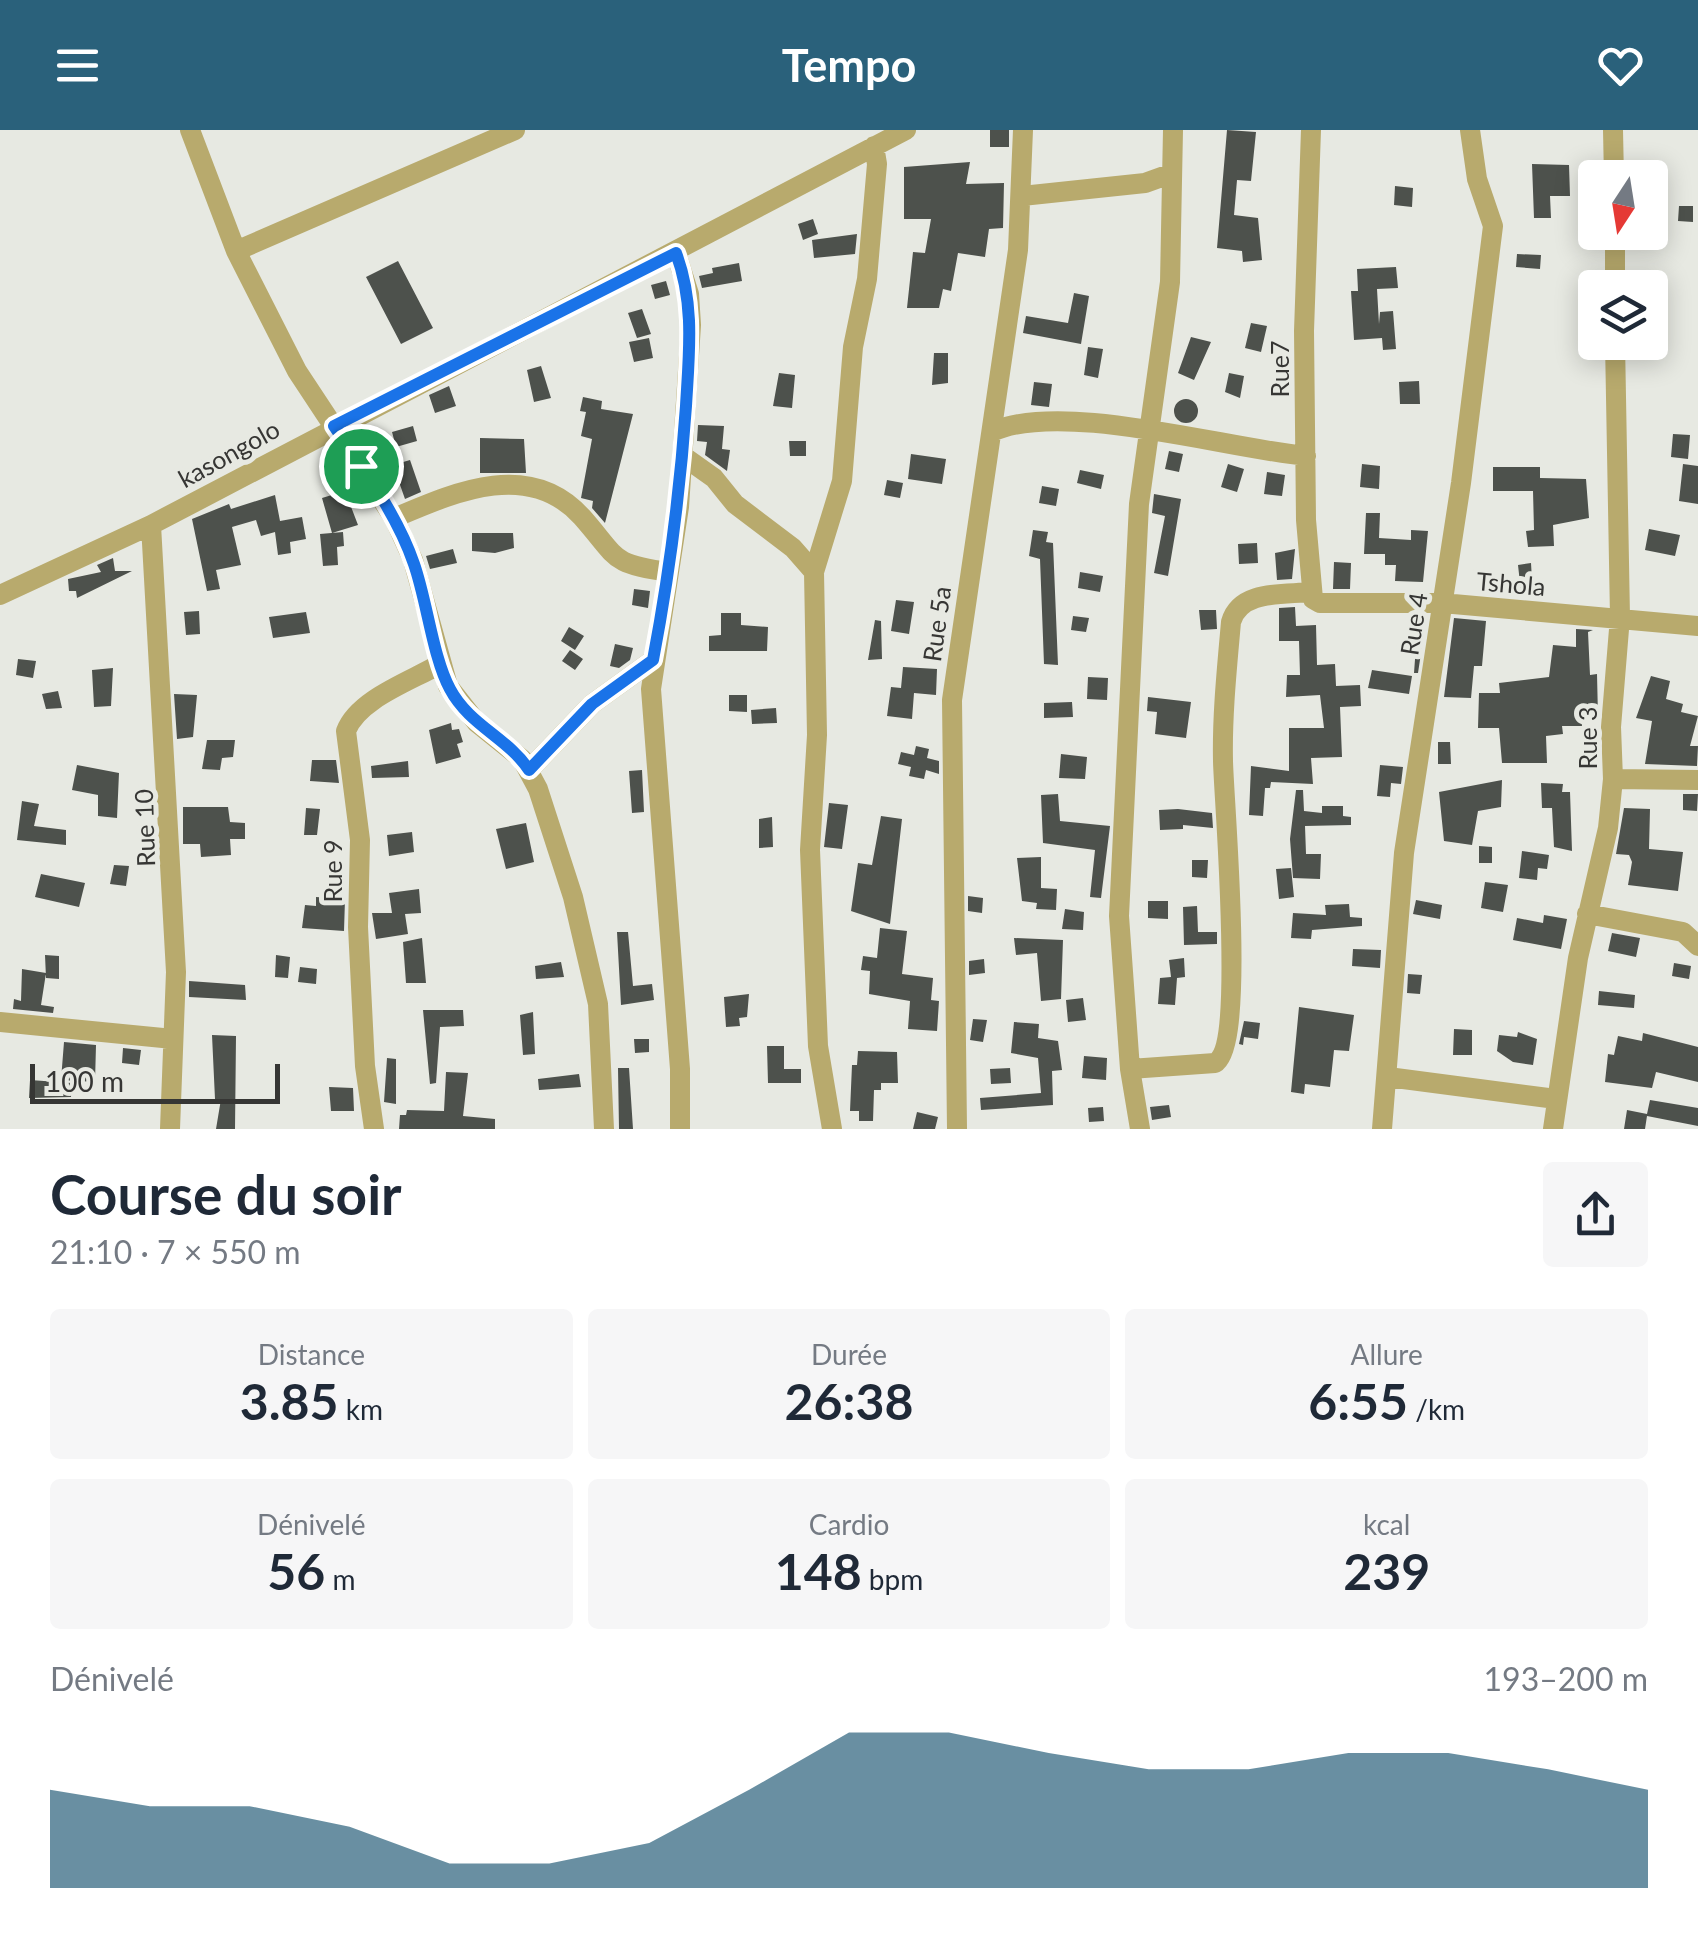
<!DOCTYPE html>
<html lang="fr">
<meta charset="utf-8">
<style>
:root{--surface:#fff;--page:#f6f6f7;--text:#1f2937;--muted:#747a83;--accent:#2a617b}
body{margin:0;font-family:Lato,sans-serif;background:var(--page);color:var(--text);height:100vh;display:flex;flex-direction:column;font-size:38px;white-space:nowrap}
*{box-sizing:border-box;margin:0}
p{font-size:32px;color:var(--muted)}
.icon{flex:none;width:55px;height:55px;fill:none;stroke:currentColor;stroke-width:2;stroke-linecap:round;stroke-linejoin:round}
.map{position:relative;height:999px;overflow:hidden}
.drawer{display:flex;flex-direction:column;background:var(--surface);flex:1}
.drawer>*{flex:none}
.needle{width:65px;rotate:192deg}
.fabs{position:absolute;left:1578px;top:30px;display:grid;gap:20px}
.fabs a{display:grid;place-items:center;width:90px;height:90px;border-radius:10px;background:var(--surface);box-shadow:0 5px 25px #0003;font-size:50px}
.scale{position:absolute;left:30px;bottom:25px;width:250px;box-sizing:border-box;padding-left:10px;border:5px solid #363634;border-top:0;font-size:28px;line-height:35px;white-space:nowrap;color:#363634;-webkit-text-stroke:8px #e7e9e2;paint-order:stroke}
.pin{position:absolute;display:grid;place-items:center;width:85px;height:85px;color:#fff;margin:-42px;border:5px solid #fff;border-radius:50%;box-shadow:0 2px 10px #0007}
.round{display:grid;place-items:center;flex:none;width:105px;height:105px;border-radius:10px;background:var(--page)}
.head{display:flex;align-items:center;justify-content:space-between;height:170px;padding:0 50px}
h1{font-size:55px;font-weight:700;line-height:75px}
.metrics{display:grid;grid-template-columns:repeat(3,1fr);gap:15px;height:170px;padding:10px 50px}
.metrics div{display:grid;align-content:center;border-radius:10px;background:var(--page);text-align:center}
.metrics b{font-size:50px;font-weight:700}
.metrics small{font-size:28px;font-weight:400}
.metrics p{font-size:28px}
.chart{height:280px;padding:20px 50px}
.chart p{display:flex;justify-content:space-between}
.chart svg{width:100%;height:180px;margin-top:10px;fill:var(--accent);opacity:.7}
header{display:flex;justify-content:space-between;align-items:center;height:130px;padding:0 50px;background:var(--accent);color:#fff;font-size:45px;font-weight:700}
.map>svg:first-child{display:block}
.building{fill:#4d514c}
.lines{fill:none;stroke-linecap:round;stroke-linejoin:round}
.street{stroke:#b8aa6d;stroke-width:20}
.route-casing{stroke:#fff;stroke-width:20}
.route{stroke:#1a73e8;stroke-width:12}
.labels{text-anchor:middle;stroke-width:10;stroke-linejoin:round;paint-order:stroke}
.street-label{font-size:25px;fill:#363634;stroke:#e7e9e2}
</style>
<header><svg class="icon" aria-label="menu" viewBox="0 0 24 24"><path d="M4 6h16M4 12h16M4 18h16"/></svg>Tempo<svg class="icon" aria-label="heart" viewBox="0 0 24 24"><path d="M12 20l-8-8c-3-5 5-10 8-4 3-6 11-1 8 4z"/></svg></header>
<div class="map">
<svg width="1698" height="999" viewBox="0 0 1698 999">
<rect width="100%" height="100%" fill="#e7e9e2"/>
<!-- building -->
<path class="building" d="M 990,0 L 1009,0 L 1009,17 L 990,17 Z
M 1227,0 L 1256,2 L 1251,51 L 1237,50 L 1234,85 L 1258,88 L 1262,130 L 1243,132 L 1242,121 L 1217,118 Z
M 970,32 L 966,54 L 1004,53 L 1003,98 L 989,99 L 985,127 L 958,123 L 951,161 L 943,159 L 939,178 L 907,178 L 913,122 L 925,123 L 931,89 L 904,89 L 904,37 Z
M 1532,34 L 1569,35 L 1570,66 L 1550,66 L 1551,88 L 1534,88 Z
M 1395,56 L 1413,58 L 1412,77 L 1394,75 Z
M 1679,76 L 1693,76 L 1693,92 L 1678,91 Z
M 813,89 L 818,104 L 803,110 L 798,94 Z
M 857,104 L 855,124 L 814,128 L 812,110 Z
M 1517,124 L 1541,125 L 1540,139 L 1516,137 Z
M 398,131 L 433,198 L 401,214 L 366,147 Z
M 739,133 L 742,151 L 702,158 L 699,146 L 713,143 L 712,138 Z
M 1396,137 L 1398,158 L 1377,159 L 1379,194 L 1380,182 L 1393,181 L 1396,219 L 1383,220 L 1382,208 L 1354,210 L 1351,161 L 1358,161 L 1357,139 Z
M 666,151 L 670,165 L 655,169 L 651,155 Z
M 1074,163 L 1089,166 L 1081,214 L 1023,203 L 1026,186 L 1068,193 Z
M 642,179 L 651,204 L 637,208 L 628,183 Z
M 1251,193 L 1267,196 L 1261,222 L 1245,218 Z
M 1191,207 L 1211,212 L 1194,250 L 1178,243 Z
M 649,208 L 653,228 L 634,232 L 629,212 Z
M 1088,217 L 1103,219 L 1098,248 L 1084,245 Z
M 934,223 L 948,223 L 948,253 L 932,255 Z
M 541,236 L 551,268 L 534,272 L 527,240 Z
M 779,243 L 795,245 L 792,278 L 773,276 Z
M 1229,243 L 1244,246 L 1240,268 L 1225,262 Z
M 1419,251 L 1420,274 L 1400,274 L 1399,252 Z
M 1034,252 L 1052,254 L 1049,277 L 1031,275 Z
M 449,256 L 456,276 L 435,283 L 429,265 Z
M 583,267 L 602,271 L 601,279 L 633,284 L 605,393 L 592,378 L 593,371 L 581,368 L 592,309 L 581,306 L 586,282 L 580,281 Z
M1174 281a12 12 0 1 1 24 0a12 12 0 1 1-24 0Z
M 698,295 L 724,296 L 722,319 L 730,320 L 727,341 L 705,325 L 707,312 L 697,311 Z
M 413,296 L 417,311 L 396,317 L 392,302 Z
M 1673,304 L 1690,305 L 1688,329 L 1671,327 Z
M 480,308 L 524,309 L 526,343 L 480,343 Z
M 789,311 L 806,311 L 806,326 L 790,326 Z
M 1169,321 L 1183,324 L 1179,342 L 1165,339 Z
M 911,324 L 946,329 L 942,354 L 908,349 Z
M 410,330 L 421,362 L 405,369 L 393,335 Z
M 1228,334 L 1244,339 L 1237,362 L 1221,357 Z
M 1362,334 L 1380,336 L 1379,359 L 1360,357 Z
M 1683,334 L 1698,336 L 1698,374 L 1679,371 Z
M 1493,337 L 1540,337 L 1540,348 L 1586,349 L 1589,388 L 1553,395 L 1554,416 L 1528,417 L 1526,401 L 1534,400 L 1533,361 L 1493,361 Z
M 1080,340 L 1104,345 L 1101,359 L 1077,353 Z
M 1267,342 L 1285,345 L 1282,366 L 1264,364 Z
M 887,350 L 903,353 L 900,368 L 884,365 Z
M 1042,356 L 1059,359 L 1056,376 L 1039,373 Z
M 345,361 L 358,395 L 332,403 L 322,368 Z
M 1154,364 L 1181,369 L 1168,446 L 1154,443 L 1165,386 L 1152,383 Z
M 275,365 L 280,391 L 302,387 L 306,409 L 290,412 L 291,423 L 278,425 L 275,402 L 261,406 L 256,390 L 232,397 L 241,435 L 216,440 L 220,459 L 207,461 L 192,389 L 229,374 L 231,379 Z
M 1366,383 L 1380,383 L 1379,408 L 1411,410 L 1411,400 L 1428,401 L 1423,452 L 1395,451 L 1396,435 L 1385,435 L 1385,424 L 1364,424 Z
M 1649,399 L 1680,405 L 1675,426 L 1645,420 Z
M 1033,400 L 1048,402 L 1046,412 L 1053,413 L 1058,535 L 1044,534 L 1040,429 L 1029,426 Z
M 343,402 L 344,416 L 337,417 L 338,435 L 323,436 L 320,404 Z
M 472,403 L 513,403 L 514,418 L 495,423 L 472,421 Z
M 1257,413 L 1258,433 L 1239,434 L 1238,414 Z
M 453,419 L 457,433 L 430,439 L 426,426 Z
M 1295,419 L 1292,449 L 1277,450 L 1275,423 Z
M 113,428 L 115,441 L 132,441 L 77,468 L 76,461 L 69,461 L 68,449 L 101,442 L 97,435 Z
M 1334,432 L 1351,433 L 1350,459 L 1333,459 Z
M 1531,433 L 1533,467 L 1510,465 L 1521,462 L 1518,435 Z
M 1080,442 L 1103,446 L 1100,462 L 1078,458 Z
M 634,459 L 650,461 L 648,478 L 632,475 Z
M 896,470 L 914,472 L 909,504 L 891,501 Z
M 1295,477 L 1296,496 L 1316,495 L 1317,535 L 1335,534 L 1336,556 L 1360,555 L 1361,576 L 1340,577 L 1342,627 L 1311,628 L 1313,654 L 1271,652 L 1270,658 L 1265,658 L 1263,686 L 1249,685 L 1251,636 L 1289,641 L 1289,598 L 1324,598 L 1320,565 L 1286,567 L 1287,545 L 1300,545 L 1299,511 L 1279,511 L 1279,478 Z
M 1199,480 L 1216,480 L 1217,499 L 1201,500 Z
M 199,481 L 200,504 L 186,505 L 184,482 Z
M 306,482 L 310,503 L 273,508 L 269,487 Z
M 721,483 L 741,483 L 741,495 L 768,497 L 767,521 L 709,521 L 709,506 L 721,505 Z
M 1073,486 L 1089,488 L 1086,502 L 1071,500 Z
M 1454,488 L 1486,491 L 1482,536 L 1474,536 L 1471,568 L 1444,567 Z
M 875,490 L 881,491 L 882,529 L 868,530 Z
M 569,497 L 584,506 L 575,520 L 561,511 Z
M 1576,499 L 1593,500 L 1588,502 L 1590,545 L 1597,544 L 1598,587 L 1581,587 L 1582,596 L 1562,596 L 1563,604 L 1546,606 L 1547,633 L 1502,633 L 1499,598 L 1478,598 L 1479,563 L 1500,563 L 1499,553 L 1549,547 L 1553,515 L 1576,517 Z
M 1417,502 L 1424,503 L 1418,543 L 1414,543 Z
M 615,514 L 633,518 L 630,530 L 619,538 L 610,536 Z
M 570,520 L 583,529 L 575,540 L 562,531 Z
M 18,529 L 36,531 L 33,548 L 16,545 Z
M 903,537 L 937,539 L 936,565 L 914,563 L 912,589 L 887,586 L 891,557 L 901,558 Z
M 113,538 L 111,576 L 94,577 L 92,540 Z
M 1372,540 L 1412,546 L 1409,564 L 1368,558 Z
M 1651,546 L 1670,551 L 1666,569 L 1683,574 L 1681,582 L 1698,586 L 1690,616 L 1698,616 L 1697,636 L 1645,634 L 1652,591 L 1636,588 Z
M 1088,547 L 1108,548 L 1107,570 L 1087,569 Z
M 58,561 L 62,578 L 46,579 L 42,564 Z
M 174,564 L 197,565 L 193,607 L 177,609 Z
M 729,565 L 747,565 L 747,582 L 729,581 Z
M 1148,567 L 1191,572 L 1186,608 L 1155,604 L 1157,582 L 1147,581 Z
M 1072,572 L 1073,587 L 1044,588 L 1044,573 Z
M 776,578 L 777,593 L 752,594 L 751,580 Z
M 451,593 L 452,600 L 459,599 L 463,612 L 457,614 L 461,627 L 436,634 L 429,600 Z
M 207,610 L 235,610 L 233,627 L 222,628 L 220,640 L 202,639 Z
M 1438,612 L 1450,612 L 1451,634 L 1438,634 Z
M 916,616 L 929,619 L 927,628 L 939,631 L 939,644 L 926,640 L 924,649 L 909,646 L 911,637 L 898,634 L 901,622 L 914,625 Z
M 1061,624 L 1087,627 L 1085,649 L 1059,648 Z
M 312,630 L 336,630 L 339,653 L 310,651 Z
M 408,631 L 409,647 L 372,648 L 371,636 Z
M 77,635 L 119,643 L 117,688 L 98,686 L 98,665 L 72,660 Z
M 1380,635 L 1403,637 L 1401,654 L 1391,653 L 1390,667 L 1377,666 Z
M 642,640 L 644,682 L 632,683 L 629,641 Z
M 1502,650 L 1501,677 L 1478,681 L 1472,715 L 1444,711 L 1439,662 Z
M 1541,653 L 1563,654 L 1562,662 L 1570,662 L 1572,721 L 1554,717 L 1552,678 L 1542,678 Z
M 1296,660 L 1303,660 L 1304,681 L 1322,683 L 1322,676 L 1343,676 L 1343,686 L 1351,687 L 1351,695 L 1305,696 L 1306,724 L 1321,724 L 1320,749 L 1293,748 L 1290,709 Z
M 1058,664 L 1060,691 L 1110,696 L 1101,768 L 1090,767 L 1095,720 L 1043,713 L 1041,665 Z
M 1683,664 L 1698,664 L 1697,681 L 1683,680 Z
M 22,671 L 39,674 L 34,696 L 66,700 L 66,715 L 17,710 Z
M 829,673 L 848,675 L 842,719 L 824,717 Z
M 183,677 L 228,677 L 230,692 L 245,693 L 245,709 L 230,709 L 231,725 L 201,727 L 200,714 L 183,714 Z
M 306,678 L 320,679 L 317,705 L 304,705 Z
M 1624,678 L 1650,679 L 1649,719 L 1683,722 L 1678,761 L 1628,755 L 1632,732 L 1629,725 L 1616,724 Z
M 1178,679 L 1212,683 L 1213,698 L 1183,695 L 1183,699 L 1160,700 L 1159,680 Z
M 881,686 L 902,689 L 890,794 L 851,781 L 858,733 L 872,735 Z
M 772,687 L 773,717 L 759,718 L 759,689 Z
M 526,693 L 534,732 L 506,739 L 496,699 Z
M 412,702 L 414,722 L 389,726 L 387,705 Z
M 1479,716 L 1492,717 L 1492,733 L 1479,733 Z
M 1522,721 L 1549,725 L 1547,739 L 1538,738 L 1537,750 L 1519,748 Z
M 1041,727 L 1041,758 L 1057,759 L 1056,780 L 1036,779 L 1037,773 L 1022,771 L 1017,728 Z
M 1192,730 L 1208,730 L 1207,748 L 1192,747 Z
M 114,735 L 129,736 L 126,756 L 110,754 Z
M 1291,738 L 1294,767 L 1279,769 L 1276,739 Z
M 41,744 L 85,753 L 79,777 L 35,767 Z
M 1485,752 L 1508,755 L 1503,782 L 1481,778 Z
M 419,759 L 421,783 L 405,784 L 408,804 L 376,809 L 372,783 L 392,783 L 389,763 Z
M 968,766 L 983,768 L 982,783 L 968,781 Z
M 316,767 L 345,769 L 344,801 L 302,798 L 305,775 L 316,776 Z
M 1416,770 L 1442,775 L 1440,789 L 1413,784 Z
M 1148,771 L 1168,771 L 1168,789 L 1148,788 Z
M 1349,774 L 1350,787 L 1362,788 L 1362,796 L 1312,800 L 1311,809 L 1291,808 L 1293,783 L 1326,785 L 1325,775 Z
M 1197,776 L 1198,802 L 1217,802 L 1217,814 L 1184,815 L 1183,777 Z
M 1065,779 L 1084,782 L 1083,800 L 1062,799 Z
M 1544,785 L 1567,789 L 1561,819 L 1513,810 L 1517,788 L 1543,793 Z
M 880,798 L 907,801 L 902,844 L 933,848 L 931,870 L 939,871 L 937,901 L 908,899 L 910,871 L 869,864 L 870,841 L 861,840 L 863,826 L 877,828 Z
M 617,802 L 628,802 L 633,856 L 652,854 L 654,870 L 621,875 Z
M 1612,803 L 1640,808 L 1636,827 L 1608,821 Z
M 422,808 L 426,853 L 406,853 L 403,812 Z
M 1014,808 L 1063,810 L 1061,869 L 1041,871 L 1037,823 L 1016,825 Z
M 1353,819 L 1381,820 L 1380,838 L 1352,836 Z
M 45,825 L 59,826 L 59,849 L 46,848 Z
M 276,825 L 290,827 L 288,848 L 275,847 Z
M 1184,828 L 1185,847 L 1177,848 L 1175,875 L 1158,874 L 1160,848 L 1171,847 L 1169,830 Z
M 984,829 L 985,843 L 969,845 L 969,831 Z
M 561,832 L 564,847 L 536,849 L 535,836 Z
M 1674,833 L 1691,836 L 1689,849 L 1672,846 Z
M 300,837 L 317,839 L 316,854 L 298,852 Z
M 22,839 L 46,843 L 41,875 L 54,877 L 53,883 L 13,879 L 14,869 L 21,871 Z
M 1408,844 L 1422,845 L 1420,864 L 1407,863 Z
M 189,851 L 245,855 L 246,870 L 189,867 Z
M 1599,861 L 1635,865 L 1634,878 L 1598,875 Z
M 749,864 L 747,887 L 739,888 L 740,896 L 726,897 L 724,867 Z
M 1083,868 L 1086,890 L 1068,892 L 1066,870 Z
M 1299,877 L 1354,885 L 1349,921 L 1334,920 L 1330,957 L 1305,954 L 1304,964 L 1291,962 Z
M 423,880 L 463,880 L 464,896 L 440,897 L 436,953 L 430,954 Z
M 533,882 L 535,924 L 523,925 L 520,885 Z
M 973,889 L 987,890 L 983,912 L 970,910 Z
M 1244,891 L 1260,893 L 1258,909 L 1244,907 L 1243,915 L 1239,914 Z
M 1014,892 L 1039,894 L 1038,908 L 1058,911 L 1062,940 L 1052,941 L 1053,975 L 981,980 L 980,968 L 1041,963 L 1038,928 L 1011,923 Z
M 1454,899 L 1472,900 L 1472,925 L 1453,925 Z
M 1518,902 L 1537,909 L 1533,935 L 1513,932 L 1497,921 L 1499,905 L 1517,907 Z
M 1643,903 L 1698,917 L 1698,952 L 1656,942 L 1652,958 L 1605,952 L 1608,924 L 1614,925 L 1618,906 L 1642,911 Z
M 212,905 L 236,906 L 235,999 L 216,999 L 221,969 L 215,969 Z
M 634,909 L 649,909 L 649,922 L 635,923 Z
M 64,912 L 96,915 L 95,952 L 61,950 Z
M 767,916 L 784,916 L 784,939 L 801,939 L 801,953 L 768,953 Z
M 123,918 L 141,920 L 139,935 L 122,933 Z
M 858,921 L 897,922 L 898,953 L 881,953 L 881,960 L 874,960 L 873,991 L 859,991 L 859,981 L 850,981 L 852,935 L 857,935 Z
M 1084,926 L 1107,928 L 1106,950 L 1082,948 Z
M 387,928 L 396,929 L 396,974 L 384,972 Z
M 618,938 L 629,938 L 633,999 L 619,999 Z
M 1010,938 L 1011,953 L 991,954 L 990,939 Z
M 446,942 L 468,943 L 463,986 L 495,989 L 495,999 L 399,999 L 400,985 L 406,985 L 407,980 L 444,981 Z
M 579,944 L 581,957 L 539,960 L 538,949 Z
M 30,950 L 72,953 L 71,967 L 29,968 Z
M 329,957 L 353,958 L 354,981 L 331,981 Z
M 1650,970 L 1698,978 L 1698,996 L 1647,986 L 1645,999 L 1624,999 L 1627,980 L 1647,984 Z
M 1169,975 L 1171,987 L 1152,990 L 1150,977 Z
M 1103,977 L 1104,991 L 1089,992 L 1088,978 Z
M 917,982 L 938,987 L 935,999 L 913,999 Z"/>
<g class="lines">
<!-- street -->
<path class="street" d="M 190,0 L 236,121 L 297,241 L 394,388 L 413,430 L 448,556 L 477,593 L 522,629 L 538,659 L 573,767 L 598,874 L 604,999
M 1311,0 L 1304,201 L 1306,390 L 1313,469 L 1320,473 L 1442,473 L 1698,496
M 1613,0 L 1614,48
M 1022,66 L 1145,53 L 1170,44
M 1615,102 L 1615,158
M 236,121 L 515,0
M 676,123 L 689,164 L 691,195 L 679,377 L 651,559 L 680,939 L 680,999
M 992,302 C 1061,270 1224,318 1306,326
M 683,326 L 714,348 L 735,374 L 793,418 L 814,442
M 394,388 C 453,363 529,328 582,387 C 619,429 610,434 669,442
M 151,395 L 176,842 L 170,999
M 0,465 L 151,395 L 906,0
M 529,640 L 592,574 L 653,530
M 1613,649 L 1698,650
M 1587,784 L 1683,802 L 1698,816
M 0,892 L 173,909
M 1130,939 L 1215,933 C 1246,916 1224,675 1223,631 C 1222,585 1227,538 1231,492 C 1240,460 1282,465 1311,462
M 1388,947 L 1556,969
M 374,999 L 365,936 L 358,797 L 360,710 L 346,601 C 358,569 411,551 440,534
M 832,999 L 818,916 L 810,720 L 817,605 L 814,442 L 842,351 L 853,217 L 867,149 L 877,34 L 874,16
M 957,999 L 952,570 L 1018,120 L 1023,0
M 1140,999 L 1130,939 L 1119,786 L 1139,374 L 1170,152 L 1173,0
M 1382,999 L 1404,723 L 1461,353 L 1493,96 L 1477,49 L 1470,0
M 1553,999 L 1578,828 L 1608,698 L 1613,649 L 1611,597 L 1620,487 L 1615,212"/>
</g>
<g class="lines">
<defs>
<path id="route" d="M 676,123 C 695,174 689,223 686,276 C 680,363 669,446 653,530 L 592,574 L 529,640 C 508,608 469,595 450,559 C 433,528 427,471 414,434 C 397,384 363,339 334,296 Z"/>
</defs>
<!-- route casing -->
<use href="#route" class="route-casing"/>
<!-- route -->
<use href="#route" class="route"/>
</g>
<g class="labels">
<!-- street labels -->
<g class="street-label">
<text transform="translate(1280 239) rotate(-90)" y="9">Rue7</text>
<text transform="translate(229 324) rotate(-29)" y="9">kasongolo</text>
<text transform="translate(1511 454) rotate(5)" y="9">Tshola</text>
<text transform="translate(937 494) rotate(-82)" y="9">Rue 5a</text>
<text transform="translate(1414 494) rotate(-81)" y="9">Rue 4</text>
<text transform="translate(1588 608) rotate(-90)" y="9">Rue 3</text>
<text transform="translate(145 698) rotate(-92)" y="9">Rue 10</text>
<text transform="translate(333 741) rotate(-90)" y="9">Rue 9</text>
</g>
</g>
</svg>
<div class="fabs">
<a><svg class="needle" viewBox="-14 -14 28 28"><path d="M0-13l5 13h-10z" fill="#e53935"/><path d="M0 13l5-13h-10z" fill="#747a83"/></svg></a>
<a><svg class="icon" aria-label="layers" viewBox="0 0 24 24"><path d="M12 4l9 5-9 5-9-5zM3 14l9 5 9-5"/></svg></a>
</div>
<div class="scale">100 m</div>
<div class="pin" style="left:361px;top:336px;background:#1e9e55"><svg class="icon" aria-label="arrive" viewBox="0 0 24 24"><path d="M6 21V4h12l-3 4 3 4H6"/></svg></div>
</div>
<section class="drawer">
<div class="head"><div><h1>Course du soir</h1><p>21:10 · 7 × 550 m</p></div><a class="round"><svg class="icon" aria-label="share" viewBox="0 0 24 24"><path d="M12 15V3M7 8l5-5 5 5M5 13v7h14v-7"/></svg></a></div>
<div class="metrics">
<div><p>Distance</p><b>3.85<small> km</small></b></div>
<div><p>Durée</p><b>26:38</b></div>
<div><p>Allure</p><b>6:55<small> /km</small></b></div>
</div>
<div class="metrics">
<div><p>Dénivelé</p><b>56<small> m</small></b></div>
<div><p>Cardio</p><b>148<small> bpm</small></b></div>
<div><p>kcal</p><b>239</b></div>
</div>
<div class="chart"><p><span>Dénivelé</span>193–200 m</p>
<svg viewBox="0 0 160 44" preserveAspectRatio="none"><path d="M0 44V20L10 24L20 24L30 29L40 38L50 38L60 33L70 20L80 6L90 6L100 11L110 15L120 15L130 11L140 11L150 15L160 20V44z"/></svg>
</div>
</section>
